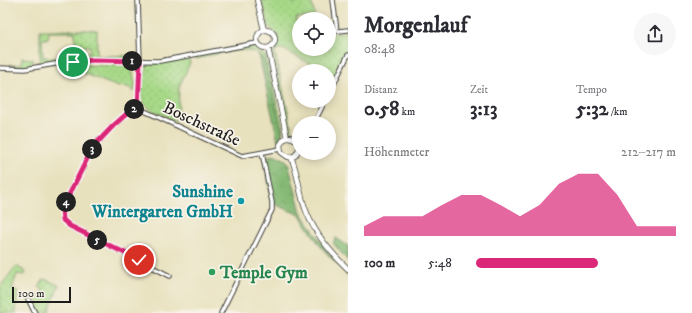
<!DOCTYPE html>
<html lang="de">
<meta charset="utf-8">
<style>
:root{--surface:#fff;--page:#f7f7f7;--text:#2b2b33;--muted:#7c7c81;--accent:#db2777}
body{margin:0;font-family:"IM FELL DW Pica",serif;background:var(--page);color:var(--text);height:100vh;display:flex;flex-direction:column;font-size:15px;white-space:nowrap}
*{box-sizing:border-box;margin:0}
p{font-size:13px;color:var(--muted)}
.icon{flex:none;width:22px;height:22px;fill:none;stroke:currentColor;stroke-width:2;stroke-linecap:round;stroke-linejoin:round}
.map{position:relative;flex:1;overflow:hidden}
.drawer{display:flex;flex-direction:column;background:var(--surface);width:344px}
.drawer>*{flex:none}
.fabs{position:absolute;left:292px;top:12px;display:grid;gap:8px}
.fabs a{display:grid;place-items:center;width:44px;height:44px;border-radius:50%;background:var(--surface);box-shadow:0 2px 10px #0003;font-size:20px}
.scale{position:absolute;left:12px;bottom:10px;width:59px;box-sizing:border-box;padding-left:4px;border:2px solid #1c1c1c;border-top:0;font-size:11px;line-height:14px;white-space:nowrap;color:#1c1c1c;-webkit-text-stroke:3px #f7f3e8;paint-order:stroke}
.pin{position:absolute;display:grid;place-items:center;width:34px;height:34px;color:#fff;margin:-17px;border:2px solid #fff;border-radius:50%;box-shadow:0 1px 4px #0007}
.km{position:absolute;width:20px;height:20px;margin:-10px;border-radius:50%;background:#222;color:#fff;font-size:11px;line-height:20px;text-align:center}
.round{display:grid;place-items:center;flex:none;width:42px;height:42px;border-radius:21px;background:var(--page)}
.overview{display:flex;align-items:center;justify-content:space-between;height:68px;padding:0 16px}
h1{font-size:22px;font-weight:700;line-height:30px}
.stats{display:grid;grid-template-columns:repeat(3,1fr);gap:6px;height:68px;padding:4px 16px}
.stats div{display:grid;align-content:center}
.stats b{font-size:20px;font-weight:700}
.stats small{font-size:11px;font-weight:400}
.stats p{font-size:11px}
.chart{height:112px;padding:8px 16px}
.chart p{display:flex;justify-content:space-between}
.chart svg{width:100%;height:72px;margin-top:4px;fill:var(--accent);opacity:.7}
ul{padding:0 16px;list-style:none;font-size:13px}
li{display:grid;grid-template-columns:64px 48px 1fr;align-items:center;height:30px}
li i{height:10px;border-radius:5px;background:var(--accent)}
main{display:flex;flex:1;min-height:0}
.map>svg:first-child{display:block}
.grass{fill:url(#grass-dots);stroke:#627a52}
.forest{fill:url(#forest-crowns);stroke:#506a48}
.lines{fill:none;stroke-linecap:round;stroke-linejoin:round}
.minor-casing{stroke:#3b3a34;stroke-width:5.5}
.tertiary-casing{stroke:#3b3a34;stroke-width:6}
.minor{stroke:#fff;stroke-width:3.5}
.tertiary{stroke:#fff;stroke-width:4.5}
.route-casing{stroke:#fff;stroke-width:8}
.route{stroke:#db2777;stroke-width:5}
.culture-dot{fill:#0f9aa8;stroke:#f7f3e8;stroke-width:1.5}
.leisure-dot{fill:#2e9e5b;stroke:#f7f3e8;stroke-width:1.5}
.labels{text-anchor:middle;stroke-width:3.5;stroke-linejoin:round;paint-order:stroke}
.street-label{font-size:17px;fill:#1c1c1c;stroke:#f7f3e8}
.culture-label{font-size:17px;font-weight:bold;fill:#0d838f;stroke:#f7f3e8;text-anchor:end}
.leisure-label{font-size:17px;font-weight:bold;fill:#27864d;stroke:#f7f3e8;text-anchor:start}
</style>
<main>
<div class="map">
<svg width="348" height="313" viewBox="0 0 348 313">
<defs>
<pattern id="grass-dots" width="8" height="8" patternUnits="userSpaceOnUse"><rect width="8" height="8" fill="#a7d988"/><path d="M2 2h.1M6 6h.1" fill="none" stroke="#8fba75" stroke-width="1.8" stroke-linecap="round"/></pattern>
<pattern id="forest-crowns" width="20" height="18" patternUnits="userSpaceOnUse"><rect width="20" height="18" fill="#85b974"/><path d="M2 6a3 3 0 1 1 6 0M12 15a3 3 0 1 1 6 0" fill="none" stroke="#729e64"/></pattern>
</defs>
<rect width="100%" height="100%" fill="#f7f3e8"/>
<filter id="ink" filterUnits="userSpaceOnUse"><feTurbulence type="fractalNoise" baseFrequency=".025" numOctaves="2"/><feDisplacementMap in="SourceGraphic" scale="8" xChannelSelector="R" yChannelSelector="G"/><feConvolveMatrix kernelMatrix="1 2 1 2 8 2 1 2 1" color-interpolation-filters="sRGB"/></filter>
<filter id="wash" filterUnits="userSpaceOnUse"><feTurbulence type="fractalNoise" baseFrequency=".012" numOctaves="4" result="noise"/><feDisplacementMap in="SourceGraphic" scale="16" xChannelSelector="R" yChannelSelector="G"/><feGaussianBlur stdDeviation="0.9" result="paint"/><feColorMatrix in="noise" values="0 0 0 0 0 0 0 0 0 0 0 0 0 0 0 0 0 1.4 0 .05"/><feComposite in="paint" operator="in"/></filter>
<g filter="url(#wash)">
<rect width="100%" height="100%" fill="#e8e1bd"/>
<!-- grass -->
<path class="grass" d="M 261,0 L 292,0 L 293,3 L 311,1 L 315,16 L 296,18 L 299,30 L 299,49 L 329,49 L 329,33 L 348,32 L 348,48 L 334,77 L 329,74 L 329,71 L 323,71 L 283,49 L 278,49 L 275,52 L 293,134 L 289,127 L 273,54 L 278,44 L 278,36 L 275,32 L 268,26 Z
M 40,30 L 97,30 L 97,56 L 135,56 L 133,59 L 86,58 L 62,61 L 61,57 L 66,56 L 66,54 L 69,54 L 69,53 L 90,53 L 90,46 L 75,46 L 75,32 L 49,32 L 48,39 L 42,39 L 43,57 L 57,58 L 57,62 L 37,65 L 36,62 L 40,62 Z
M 247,46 C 253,46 261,51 265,57 L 266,56 L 282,122 L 283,133 L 282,133 L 265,62 C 261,57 257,52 250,51 C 235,48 211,56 196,59 L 198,55 Z
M 22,58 L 33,59 L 32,66 L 10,67 L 10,65 L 22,64 Z
M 183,58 L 189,60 L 190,63 L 179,87 L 178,117 L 176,120 L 172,120 C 153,110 137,108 142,83 C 143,76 146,70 148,64 Z
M 79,65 L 131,66 L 135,83 L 134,92 C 129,86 125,86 118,87 L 78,71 Z
M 16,266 L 26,272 L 25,275 L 17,274 L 12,289 L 18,292 L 16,313 L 0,313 L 0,287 Z
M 44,279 L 59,285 L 48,313 L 37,313 L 35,309 L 43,289 L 39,287 Z"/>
<!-- forest -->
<path class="forest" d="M 259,55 L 265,62 L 282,133 L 281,137 L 278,141 Z
M 276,155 L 286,160 L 288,163 L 301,212 L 328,252 L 348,272 L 348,276 L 321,247 L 300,215 L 272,203 L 265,160 L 268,156 Z
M 336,238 L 348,246 L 348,261 L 333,243 Z"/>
</g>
<g filter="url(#ink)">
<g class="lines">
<defs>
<path id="minor" d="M 333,0 L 337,31
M 329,32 L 348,30
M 0,68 L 25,69 L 73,61 L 93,60 L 160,61 L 257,43
M 329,94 L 348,55
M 138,108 L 140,61 L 138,0
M 314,123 L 325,101
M 170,276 L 70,226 L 63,220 L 62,209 L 93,147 L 114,125 L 131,110 L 138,108 L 242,156 L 280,149
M 28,299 L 35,313
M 221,313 L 272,210 L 272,202 L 262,153"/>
<path id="tertiary" d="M 257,0 L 264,30
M257 39a9 9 0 1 1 18 0a9 9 0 1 1-18 0Z
M 268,48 L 287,138
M 299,145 L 297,141 L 291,137 L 284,139 L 280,145 L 281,152 L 288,157 L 295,156 L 299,149
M 291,157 C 298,173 299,191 305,208 C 313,231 330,252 348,269"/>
</defs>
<!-- minor casing -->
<use href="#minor" class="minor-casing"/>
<!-- tertiary casing -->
<use href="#tertiary" class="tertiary-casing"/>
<!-- minor -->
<use href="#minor" class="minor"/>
<!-- tertiary -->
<use href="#tertiary" class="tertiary"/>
</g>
</g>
<g class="lines" filter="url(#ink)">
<defs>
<path id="route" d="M 73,62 L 93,60 L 140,61 L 138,108 L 131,110 L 114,125 L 93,147 L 62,209 L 63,220 L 70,226 L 139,260"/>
</defs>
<!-- route casing -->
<use href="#route" class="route-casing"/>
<!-- route -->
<use href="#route" class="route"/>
</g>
<!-- markers -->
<circle class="culture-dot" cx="241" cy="201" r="4"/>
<circle class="leisure-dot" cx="212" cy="272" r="4"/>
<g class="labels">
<!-- street labels -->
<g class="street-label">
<text transform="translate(202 123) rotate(25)" y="6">Boschstraße</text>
</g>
<!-- culture labels -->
<g class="culture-label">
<text x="233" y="197">Sunshine<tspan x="233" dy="20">Wintergarten GmbH</tspan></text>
</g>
<!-- leisure labels -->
<g class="leisure-label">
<text x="220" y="278">Temple Gym</text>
</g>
</g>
</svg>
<div class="fabs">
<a><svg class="icon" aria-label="locate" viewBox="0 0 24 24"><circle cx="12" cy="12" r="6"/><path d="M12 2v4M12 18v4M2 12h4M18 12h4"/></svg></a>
<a>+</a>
<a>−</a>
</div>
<div class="scale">100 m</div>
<div class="pin" style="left:73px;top:62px;background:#1e9e55"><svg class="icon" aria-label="arrive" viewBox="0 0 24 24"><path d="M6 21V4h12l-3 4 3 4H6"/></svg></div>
<div class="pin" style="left:139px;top:260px;background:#d93025"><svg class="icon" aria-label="check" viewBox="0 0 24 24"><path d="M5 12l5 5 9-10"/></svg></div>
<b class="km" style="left:132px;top:61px">1</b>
<b class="km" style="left:134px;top:109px">2</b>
<b class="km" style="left:92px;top:149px">3</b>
<b class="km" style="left:66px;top:202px">4</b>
<b class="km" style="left:97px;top:240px">5</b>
</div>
<section class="drawer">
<div class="overview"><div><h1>Morgenlauf</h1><p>08:48</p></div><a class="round"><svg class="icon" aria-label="share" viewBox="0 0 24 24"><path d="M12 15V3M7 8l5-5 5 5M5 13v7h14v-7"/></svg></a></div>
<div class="stats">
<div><p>Distanz</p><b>0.58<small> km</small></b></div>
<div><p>Zeit</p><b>3:13</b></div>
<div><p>Tempo</p><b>5:32<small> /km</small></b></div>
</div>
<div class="chart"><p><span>Höhenmeter</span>212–217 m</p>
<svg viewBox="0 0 160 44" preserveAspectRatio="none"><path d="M0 44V38L10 32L20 32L30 32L40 25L50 19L60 19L70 25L80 32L90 25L100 12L110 6L120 6L130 19L140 38L150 38L160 38V44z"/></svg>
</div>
<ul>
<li><b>100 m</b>5:48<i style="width:61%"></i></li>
</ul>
</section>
</main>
